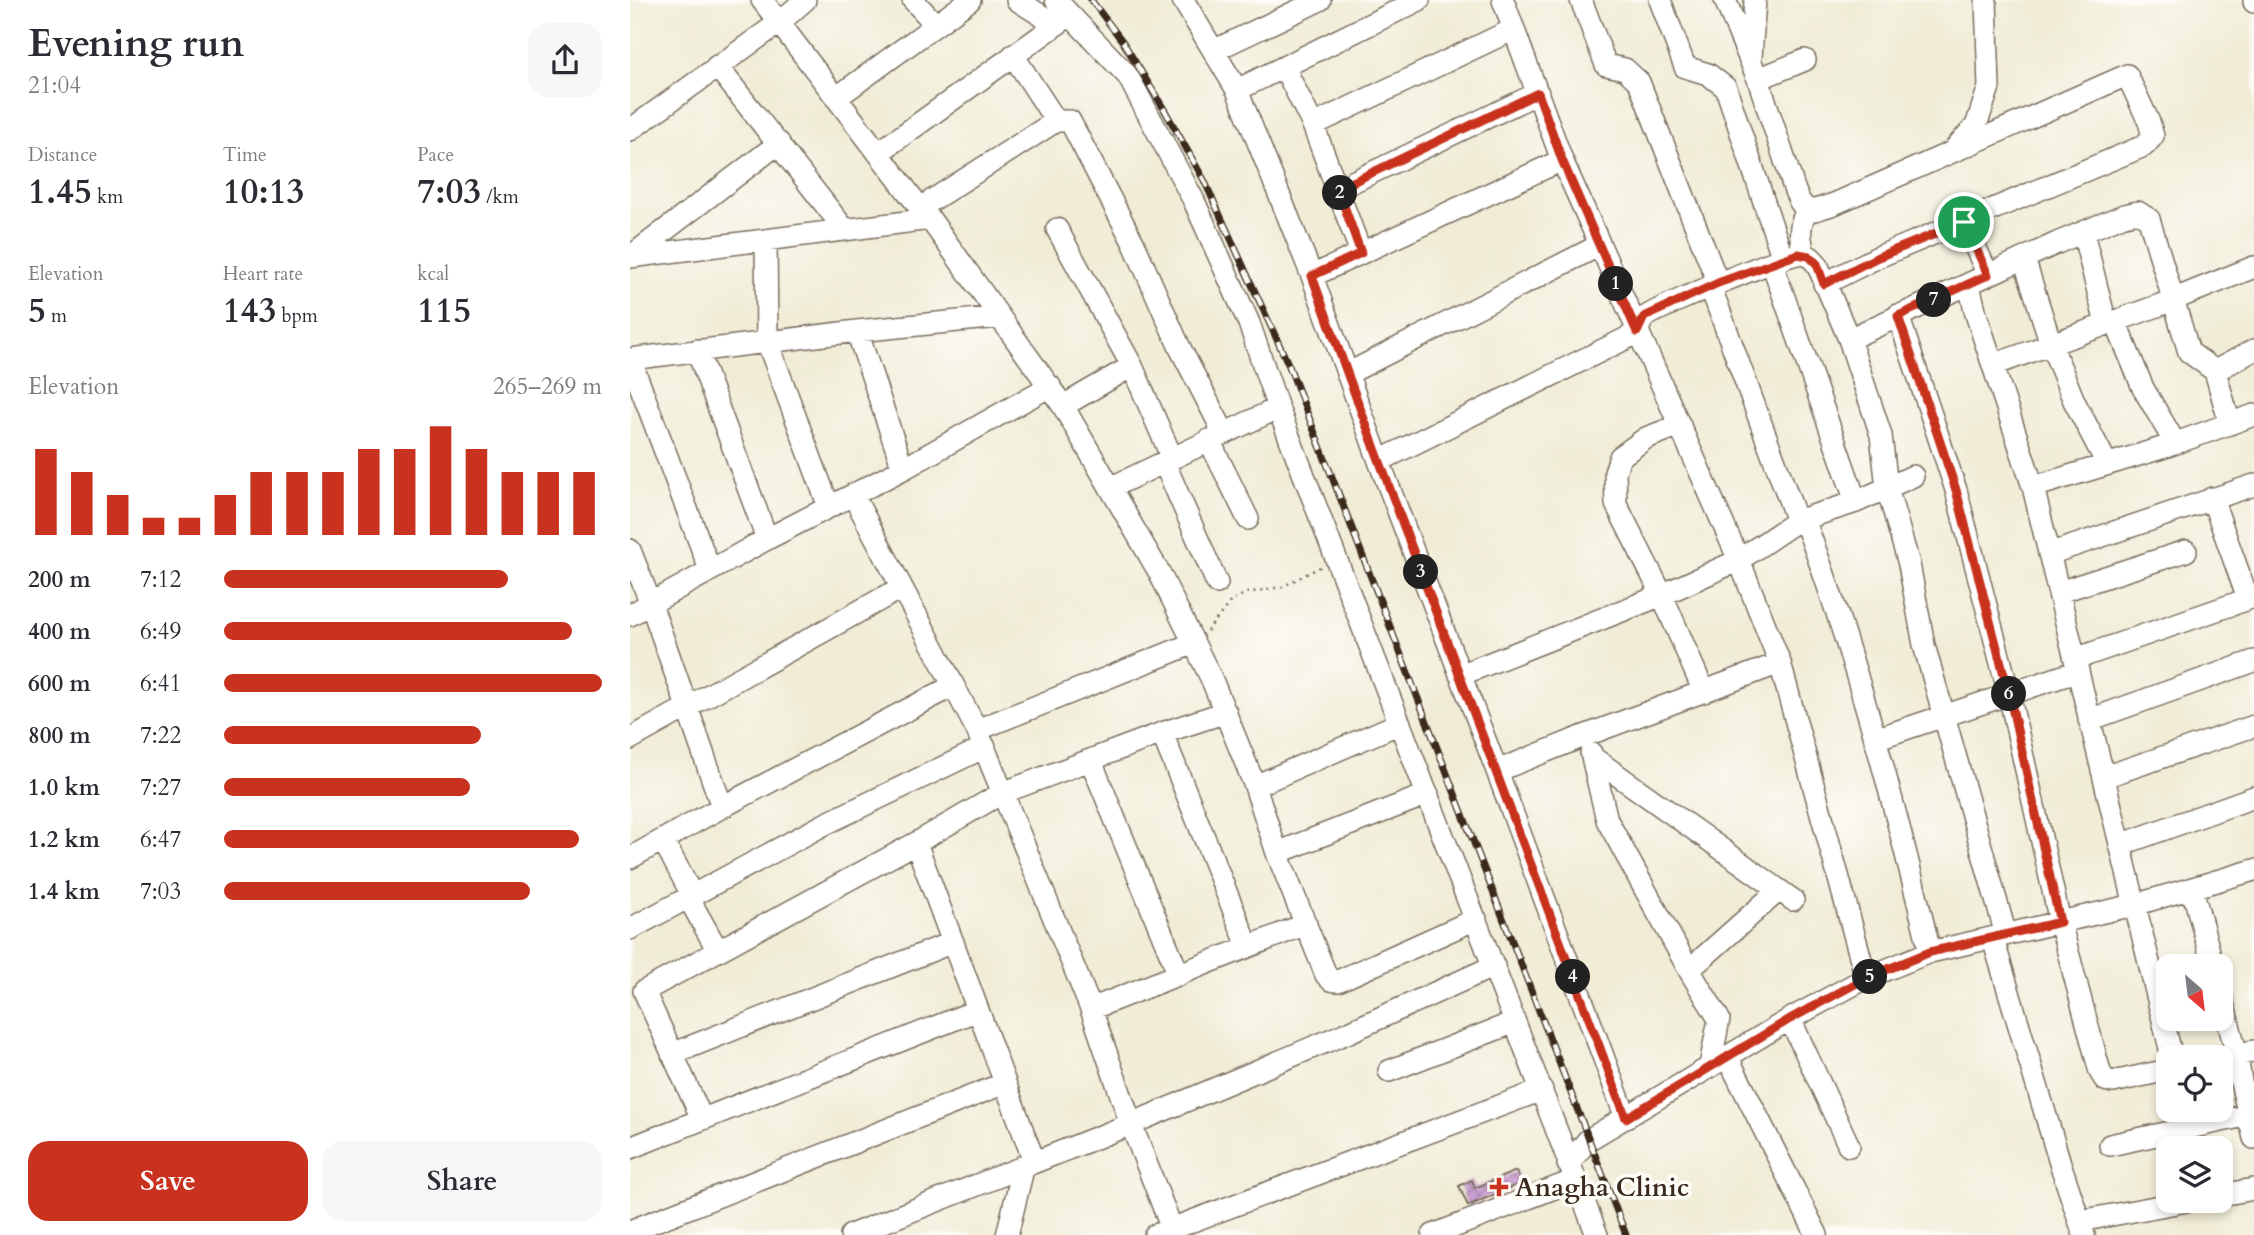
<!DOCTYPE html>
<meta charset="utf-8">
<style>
:root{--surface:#fff;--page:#f7f7f7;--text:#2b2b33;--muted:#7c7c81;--accent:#c8321e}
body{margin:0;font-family:Cardo,serif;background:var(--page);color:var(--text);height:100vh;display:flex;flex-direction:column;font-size:26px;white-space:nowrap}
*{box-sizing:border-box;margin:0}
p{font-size:23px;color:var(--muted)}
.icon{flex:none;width:38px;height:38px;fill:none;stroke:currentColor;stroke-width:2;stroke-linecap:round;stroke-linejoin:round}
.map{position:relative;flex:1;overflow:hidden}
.side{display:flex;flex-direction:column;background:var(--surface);width:630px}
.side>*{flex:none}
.needle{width:46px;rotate:152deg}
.tools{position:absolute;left:1526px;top:954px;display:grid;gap:14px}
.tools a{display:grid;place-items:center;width:77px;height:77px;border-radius:14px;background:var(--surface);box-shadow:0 4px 10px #0003;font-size:35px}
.pin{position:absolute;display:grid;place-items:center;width:60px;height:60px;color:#fff;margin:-30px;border:4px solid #fff;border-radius:50%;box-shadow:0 2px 7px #0007}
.km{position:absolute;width:35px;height:35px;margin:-18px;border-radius:50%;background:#222;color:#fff;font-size:19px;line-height:35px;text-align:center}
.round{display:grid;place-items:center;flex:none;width:74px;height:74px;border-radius:21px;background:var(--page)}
.head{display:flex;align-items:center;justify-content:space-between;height:119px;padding:0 28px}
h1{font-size:38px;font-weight:700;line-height:52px}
.figures{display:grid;grid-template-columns:repeat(3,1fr);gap:10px;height:119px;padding:7px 28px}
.figures div{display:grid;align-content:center}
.figures b{font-size:35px;font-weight:700}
.figures small{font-size:19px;font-weight:400}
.figures p{font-size:19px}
.chart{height:196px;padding:14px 28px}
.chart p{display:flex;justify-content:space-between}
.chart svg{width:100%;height:126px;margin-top:7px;stroke:var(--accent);stroke-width:6}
.primary-button{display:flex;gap:14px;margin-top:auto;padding:14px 28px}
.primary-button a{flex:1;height:80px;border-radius:21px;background:var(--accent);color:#fff;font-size:28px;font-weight:700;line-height:80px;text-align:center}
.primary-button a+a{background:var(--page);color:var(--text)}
ul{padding:0 28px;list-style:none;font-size:23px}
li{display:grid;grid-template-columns:112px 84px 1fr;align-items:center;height:52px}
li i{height:18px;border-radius:9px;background:var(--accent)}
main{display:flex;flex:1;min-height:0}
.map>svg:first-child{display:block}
.building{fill:url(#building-cross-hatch)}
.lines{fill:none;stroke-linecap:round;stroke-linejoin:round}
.minor-casing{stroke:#7a6e5e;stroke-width:24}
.path{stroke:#7a6e5e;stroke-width:2.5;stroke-dasharray:2 5;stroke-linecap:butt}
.minor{stroke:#fff;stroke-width:21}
.rail-casing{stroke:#3b2a1e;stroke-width:7}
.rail{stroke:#fdfcf7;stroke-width:4.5;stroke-dasharray:13;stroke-linecap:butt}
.route-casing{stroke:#fff;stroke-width:14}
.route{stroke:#c8321e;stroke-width:9}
.poi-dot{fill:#c8321e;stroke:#fdfcf7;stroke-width:2.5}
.labels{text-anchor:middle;stroke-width:7;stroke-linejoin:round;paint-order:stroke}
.poi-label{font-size:26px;font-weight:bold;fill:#3b2a1e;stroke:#fdfcf7;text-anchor:start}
</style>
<main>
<section class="side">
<div class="head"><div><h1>Evening run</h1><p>21:04</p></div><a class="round"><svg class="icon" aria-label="share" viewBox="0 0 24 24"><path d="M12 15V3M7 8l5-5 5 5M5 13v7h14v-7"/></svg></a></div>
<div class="figures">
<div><p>Distance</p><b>1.45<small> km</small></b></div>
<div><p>Time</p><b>10:13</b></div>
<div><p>Pace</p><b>7:03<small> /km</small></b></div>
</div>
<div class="figures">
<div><p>Elevation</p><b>5<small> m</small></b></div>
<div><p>Heart rate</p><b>143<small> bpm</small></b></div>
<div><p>kcal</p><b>115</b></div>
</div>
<div class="chart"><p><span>Elevation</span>265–269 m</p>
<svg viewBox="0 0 160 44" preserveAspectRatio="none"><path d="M5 44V14M15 44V22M25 44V30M35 44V38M45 44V38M55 44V30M65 44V22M75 44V22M85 44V22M95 44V14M105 44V14M115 44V6M125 44V14M135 44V22M145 44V22M155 44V22"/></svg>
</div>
<ul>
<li><b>200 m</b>7:12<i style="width:75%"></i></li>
<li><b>400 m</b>6:49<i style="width:92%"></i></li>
<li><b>600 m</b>6:41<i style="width:100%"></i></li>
<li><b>800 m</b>7:22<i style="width:68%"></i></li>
<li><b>1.0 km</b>7:27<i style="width:65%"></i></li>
<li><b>1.2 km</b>6:47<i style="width:94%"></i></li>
<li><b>1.4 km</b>7:03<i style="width:81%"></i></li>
</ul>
<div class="primary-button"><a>Save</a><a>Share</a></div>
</section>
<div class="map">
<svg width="1624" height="1235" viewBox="0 0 1624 1235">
<defs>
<pattern id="building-cross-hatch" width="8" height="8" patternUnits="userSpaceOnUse" patternTransform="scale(1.75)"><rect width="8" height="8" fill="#cb9fd3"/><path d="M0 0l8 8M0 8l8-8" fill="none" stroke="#a682ab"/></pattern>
</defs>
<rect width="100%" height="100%" fill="#fdfcf7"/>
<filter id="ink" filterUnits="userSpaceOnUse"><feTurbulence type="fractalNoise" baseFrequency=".0143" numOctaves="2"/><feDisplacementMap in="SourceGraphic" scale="14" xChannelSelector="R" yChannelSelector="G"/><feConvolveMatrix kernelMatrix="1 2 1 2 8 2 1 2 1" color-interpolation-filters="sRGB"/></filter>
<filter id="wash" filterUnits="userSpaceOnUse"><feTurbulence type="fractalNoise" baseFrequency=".00686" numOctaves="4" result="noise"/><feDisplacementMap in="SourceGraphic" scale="28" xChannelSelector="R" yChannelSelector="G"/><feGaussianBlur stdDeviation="1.57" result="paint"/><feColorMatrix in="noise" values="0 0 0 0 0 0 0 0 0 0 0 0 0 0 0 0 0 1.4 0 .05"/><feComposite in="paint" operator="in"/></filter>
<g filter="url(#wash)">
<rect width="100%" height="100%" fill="#f0ecd6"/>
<g id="blocks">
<!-- building -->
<path class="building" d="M 886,1171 L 891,1183 L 838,1206 L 829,1186 L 842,1180 L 845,1188 Z"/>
</g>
</g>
<g filter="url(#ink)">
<use href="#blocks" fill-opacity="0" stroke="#7a6e5e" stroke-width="2"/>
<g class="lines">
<defs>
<path id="minor" d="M 132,0 L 290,208 L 300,219 L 433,406 L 529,572 L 582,680 L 625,786 L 647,853 L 696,975 L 701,980 L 708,981 L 846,919
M 283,0 L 306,25
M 387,0 L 426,25
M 426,0 L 498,76 L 564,201 L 619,323 L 648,408 L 967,1235
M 553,0 L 607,90 L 682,276 L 749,461 L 867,771 L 996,1118
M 873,0 L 932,160 L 970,245
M 951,0 L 976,65 L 995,69 L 1009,82 L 1088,283
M 1030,0 L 1055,67 L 1078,74 L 1096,88 L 1153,259
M 1095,0 L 1128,79 L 1165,191 L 1170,202 L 1177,210 L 1185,210 L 1204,204 L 1497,75 L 1519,122 L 1523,136 L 1514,146 L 1248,257 L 1194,284
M 1624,0 L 1624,2
M 585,50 L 690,0
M 383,55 L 426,121
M 1121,57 L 1125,0
M 87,66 L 215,230
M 654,67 L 683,125 L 731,253
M 1128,79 L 1175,60
M 607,90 L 789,0
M 206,98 L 340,0
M 683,125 L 884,29
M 0,130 L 150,22 L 175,0
M 1327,146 L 1346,126 L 1359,87 L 1356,0
M 248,153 L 440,15
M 708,189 L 908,93
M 290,208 L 426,121 L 440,121 L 504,244 L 550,348 L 594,433
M 1334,222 L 1358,275
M 427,229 L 502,366 L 542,458
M 1453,232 L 1476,324
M 136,240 L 137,341 L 199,507
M 1174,255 C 1170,237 1168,226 1177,210
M 0,257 L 300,219
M 0,257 L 149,143
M 1394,259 L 1421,344 L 1444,401 L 1477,464
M 1142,263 L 1226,502
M 682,276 L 932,160
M 1339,285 L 1346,314 L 1403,487 L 1542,1057
M 1081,288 L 1167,521
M 1268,315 L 1326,490 L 1379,694 L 1430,922 L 1470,1072 L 1475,1080 L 1483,1082 L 1538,1070
M 1485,321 L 1513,388 L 1545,443
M 227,331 L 273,469
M 1219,339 L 1427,243 L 1494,215 L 1508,212 L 1519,219 L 1559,352 L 1585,371 L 1600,424
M 67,350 L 137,539
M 1363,365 L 1530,305 L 1624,267
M 1585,371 L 1624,350
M 717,374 L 970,245 L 1109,560 L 1150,663 L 1236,978
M 433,406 L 502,366
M 1050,425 L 1016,438 L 990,457 L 985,472 L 986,504 L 1032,595 L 1074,692
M 579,440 L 618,519
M 749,461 L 1007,333 C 1009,328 1011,321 1014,318 C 1021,310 1156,254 1169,254 C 1177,253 1182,258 1187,264 L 1219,339 L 1251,435 L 1257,488 L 1279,564 L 1294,645 L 1376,935
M 534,462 L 587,583
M 482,487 L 648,408
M 1403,487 L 1535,447 L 1624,415
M 223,495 L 347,730 L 461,1009 L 501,1124 L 542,1229
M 1582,498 L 1618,599
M 1174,519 C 1227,660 1265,806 1300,952
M 0,550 L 21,604 L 92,807
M 1419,554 L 1624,485
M 80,570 L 0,359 L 227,331 L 369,317
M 1429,592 L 1556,551
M 0,615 L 137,539 L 273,469 L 420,386
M 1445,659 L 1624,597
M 830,675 L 1032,595 L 1109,560 L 1167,521 L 1226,502 L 1283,476
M 1459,720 L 1624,661
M 347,730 L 564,643
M 532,733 L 618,946
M 0,739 L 271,588
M 1245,739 L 1448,671
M 961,753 L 962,757 L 1163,900
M 962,757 L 977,820 L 1059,970 L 1089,1019 L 1080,1066
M 461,761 L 549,975
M 867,771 L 954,736 L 1150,663
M 1474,777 L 1624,726
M 625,786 L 770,723
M 33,840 L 62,895
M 286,843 L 404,1161
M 1490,845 L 1624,797
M 647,853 L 798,794
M 0,858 L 92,807 L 323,686
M 1562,888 L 1583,966
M 58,897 L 88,951
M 0,929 L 195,824 L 355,747
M 1363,939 L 1430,1163 L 1454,1235
M 1059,970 L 1149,890
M 1591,995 L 1607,1055 L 1611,1082 L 1624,1138
M 461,1009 L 676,924
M 1160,1019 L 1219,1146
M 42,1054 L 323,942
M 1097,1056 L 1187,1235
M 1591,1059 L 1624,1051
M 759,1071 L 885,1022
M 72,1119 L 14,991 L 286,843 L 372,793 L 532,733 L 596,712
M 1480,1145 L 1619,1115
M 0,1148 L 348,1010
M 938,1164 L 958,1140 L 1160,1019 L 1236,978 L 1300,952 L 1504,905 L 1624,870
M 1591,1195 L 1624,1189
M 1450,1221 L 1562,1200
M 0,1231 L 375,1083
M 221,1235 L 501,1124 L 719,1032 L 864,966
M 377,1235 L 394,1165
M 525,1235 L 912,1090
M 803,1235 L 945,1180"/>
</defs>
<!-- minor casing -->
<use href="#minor" class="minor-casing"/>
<!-- path -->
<path class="path" d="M 577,631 L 601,601 L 616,593 L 652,587 L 692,566"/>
<!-- minor -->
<use href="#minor" class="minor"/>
<defs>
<path id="rail" d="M 461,0 L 493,42 L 534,109 L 574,180 L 659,366 L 996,1235"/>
</defs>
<!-- rail casing -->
<use href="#rail" class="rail-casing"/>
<!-- rail -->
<use href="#rail" class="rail"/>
</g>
</g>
<g class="lines" filter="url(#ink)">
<defs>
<path id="route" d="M 908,93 L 932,160 L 1007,332 L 1014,317 L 1088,283 L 1168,254 L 1179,256 L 1187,264 L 1194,284 L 1248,257 L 1334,222 L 1358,275 L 1268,316 L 1326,490 L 1379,694 L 1430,922 L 1300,952 L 1236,978 L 1160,1019 L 996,1118 C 892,837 783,558 682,276 L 731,253 L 708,189 Z"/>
</defs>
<!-- route casing -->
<use href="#route" class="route-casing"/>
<!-- route -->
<use href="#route" class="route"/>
</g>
<!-- markers -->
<path class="poi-dot" d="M865.5 1176.5h7v7h7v7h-7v7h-7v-7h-7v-7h7z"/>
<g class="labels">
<!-- poi labels -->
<g class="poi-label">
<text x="885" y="1196">Anagha Clinic</text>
</g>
</g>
</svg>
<div class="tools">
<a><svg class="needle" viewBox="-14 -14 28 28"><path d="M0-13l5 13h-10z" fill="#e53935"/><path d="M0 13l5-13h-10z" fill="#7c7c81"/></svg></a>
<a><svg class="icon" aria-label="locate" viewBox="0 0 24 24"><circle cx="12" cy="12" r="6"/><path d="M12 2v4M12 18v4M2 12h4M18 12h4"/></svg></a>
<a><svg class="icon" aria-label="layers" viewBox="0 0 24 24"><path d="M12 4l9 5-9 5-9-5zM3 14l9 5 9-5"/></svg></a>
</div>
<div class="pin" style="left:1334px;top:222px;background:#1e9e55"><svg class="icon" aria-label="arrive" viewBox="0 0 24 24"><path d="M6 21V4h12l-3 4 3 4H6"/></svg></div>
<b class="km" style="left:986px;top:284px">1</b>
<b class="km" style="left:710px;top:193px">2</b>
<b class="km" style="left:791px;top:572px">3</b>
<b class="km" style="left:943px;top:977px">4</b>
<b class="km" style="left:1240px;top:977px">5</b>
<b class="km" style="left:1379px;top:694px">6</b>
<b class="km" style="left:1304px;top:300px">7</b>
</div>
</main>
